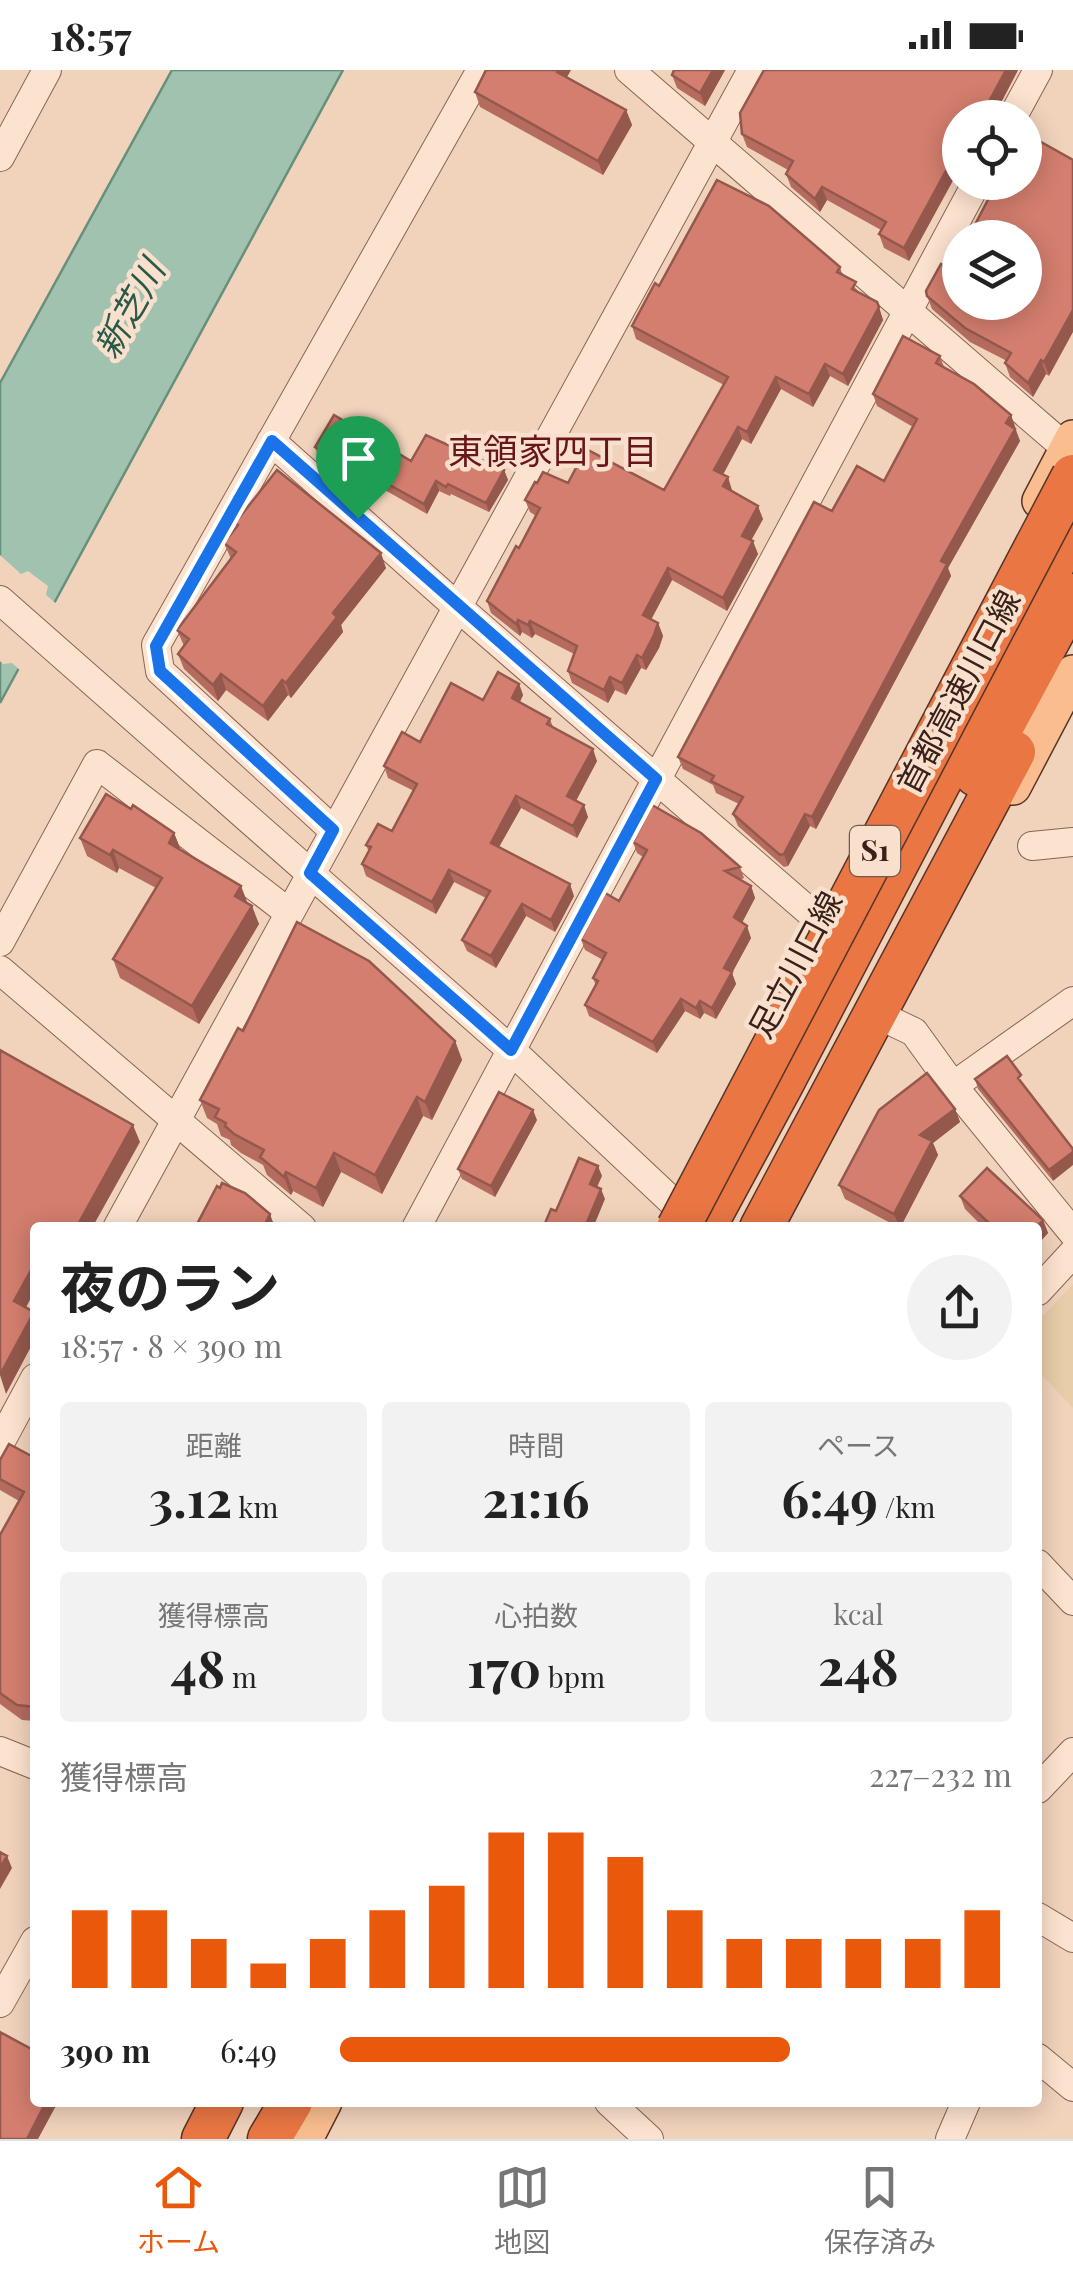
<!DOCTYPE html>
<html lang="ja">
<meta charset="utf-8">
<style>
:root{--surface:#fff;--page:#f2f2f2;--text:#222;--muted:#767676;--line:#e0e0e0;--accent:#ea580c}
body{margin:0;font-family:"Playfair Display","Noto Sans JP",serif;background:var(--page);color:var(--text);height:100vh;display:flex;flex-direction:column;font-size:38px;white-space:nowrap}
*{box-sizing:border-box;margin:0}
p{font-size:32px;color:var(--muted)}
.icon{flex:none;width:55px;height:55px;fill:none;stroke:currentColor;stroke-width:2;stroke-linecap:round;stroke-linejoin:round}
.map{position:relative;flex:1;overflow:hidden}
.sheet{position:absolute;left:30px;top:1152px;width:1012px;height:885px;display:flex;flex-direction:column;background:var(--surface);border-radius:10px;box-shadow:0 5px 25px #0003}
.sheet>*{flex:none}
.tools{position:absolute;left:942px;top:30px;display:grid;gap:20px}
.tools a{display:grid;place-items:center;width:100px;height:100px;border-radius:50%;background:var(--surface);box-shadow:0 5px 25px #0003;font-size:50px}
.pin{position:absolute;display:grid;place-items:center;width:85px;height:85px;color:#fff;margin:-102px -42px;border-radius:50% 50% 50% 0;rotate:-45deg;box-shadow:0 0 10px #0007}
.pin .icon{rotate:45deg}
.round{display:grid;place-items:center;flex:none;width:105px;height:105px;border-radius:52px;background:var(--page)}
.overview{display:flex;align-items:center;justify-content:space-between;height:170px;padding:0 30px}
h1{font-size:55px;font-weight:700;line-height:75px}
.stats{display:grid;grid-template-columns:repeat(3,1fr);gap:15px;height:170px;padding:10px 30px}
.stats div{display:grid;align-content:center;border-radius:10px;background:var(--page);text-align:center}
.stats b{font-size:50px;font-weight:700}
.stats small{font-size:28px;font-weight:400}
.stats p{font-size:28px}
.chart{height:280px;padding:20px 30px}
.chart p{display:flex;justify-content:space-between}
.chart svg{width:100%;height:180px;margin-top:10px;stroke:var(--accent);stroke-width:6}
ul{padding:0 30px;list-style:none;font-size:32px}
li{display:grid;grid-template-columns:160px 120px 1fr;align-items:center;height:75px}
li i{height:25px;border-radius:12px;background:var(--accent)}
.status{display:flex;justify-content:space-between;align-items:center;height:70px;padding:0 50px;background:var(--surface);direction:ltr}
.status svg{height:28px;fill:currentColor}
.menu{display:flex;justify-content:space-around;align-items:center;height:140px;border-top:2px solid var(--line);background:var(--surface);font-size:28px;color:var(--muted)}
.menu a{display:grid;justify-items:center;gap:5px}
.menu .on{color:var(--accent)}
.map>svg:first-child{display:block}
.farmland{fill:#e7cda8}
.water{fill:#a0c2af;stroke:#67907b;stroke-width:2.5}
.pier{fill:#f1d3bc}
.lines{fill:none;stroke-linecap:round;stroke-linejoin:round}
.minor-casing{stroke:#8a6354;stroke-width:30}
.major-casing{stroke:#573329;stroke-width:38}
.highway-casing{stroke:#573329;stroke-width:45}
.minor{stroke:#fce3cf;stroke-width:28}
.major{stroke:#f9bd8f;stroke-width:35}
.highway{stroke:#ea7643;stroke-width:42}
.highway-bridge-casing{stroke:#573329;stroke-width:45;stroke-linecap:butt}
.highway-bridge{stroke:#ea7643;stroke-width:42}
.wall{fill:#b56c5f}
.shaded-wall{fill:#94584d}
.building{fill:#d37e6e;stroke:#94584d;stroke-width:2.5}
.route-casing{stroke:#fff;stroke-width:20}
.route{stroke:#1a73e8;stroke-width:12}
.labels{text-anchor:middle;stroke-width:9;stroke-linejoin:round;paint-order:stroke}
.shield{fill:#f8e0cc;stroke:#725a4f;stroke-width:2.5}
.shield-label{font-size:30px;font-weight:bold;fill:#38211a}
.street-label{font-size:32px;fill:#38211a;stroke:#f8e0cc}
.water-label{font-size:35px;font-style:italic;fill:#285949;stroke:#f8e0cc}
.neighbourhood-label{font-size:35px;fill:#68161a;stroke:#f8e0cc}
</style>
<div class="status"><b>18:57</b><svg viewBox="0 0 49 12"><path d="M0 12V9h3v3zM5 12V6h3v6zM10 12V3h3v9zM15 12V0h3v12zM26 1h20v11H26zM47 4h2v5h-2z"/></svg></div>
<div class="map">
<svg width="1073" height="2069" viewBox="0 0 1073 2069">
<rect width="100%" height="100%" fill="#f1d3bc"/>
<!-- farmland -->
<path class="farmland" d="M 1073,1214 L 1073,1338 L 1038,1301 L 1038,1251 Z"/>
<!-- water -->
<path class="water" d="M 172,0 L 343,0 L 0,633 L 0,313 Z"/>
<!-- pier -->
<path class="pier" d="M 0,485 L 21,504 L 28,501 L 48,516 L 46,525 L 58,535 L 22,602 L 12,593 L 3,594 L 0,591 Z"/>
<g class="lines">
<defs>
<path id="minor" d="M 629,0 L 1067,379
M 1012,48 L 1038,0
M 0,87 L 47,0
M 271,371 L 445,526 L 819,850
M 0,530 L 511,980 L 695,1153
M 333,760 L 160,601 L 156,575 L 481,0
M 1032,776 L 1073,772
M 0,872 L 97,694 L 288,842
M 0,900 L 302,1158
M 891,951 L 914,962 L 953,1016 L 1073,1163
M 953,1016 L 1073,931
M 117,1158 L 752,0
M 416,1158 L 977,112
M 1038,1221 L 1073,1183
M 0,1373 L 35,1308
M 1038,1494 L 1073,1531
M 0,1681 L 35,1695
M 1038,1719 L 1073,1682
M 1038,1847 L 1073,1868
M 0,1933 L 35,1871
M 1038,1988 L 1073,2017
M 609,2032 L 649,2069
M 950,2069 L 966,2032"/>
<path id="major" d="M 1040,431 L 1073,368
M 1013,717 L 1073,603
M 305,2069 L 324,2032"/>
<path id="highway" d="M 976,705 L 1073,525
M 704,1158 L 782,1014 L 1073,456
M 761,1158 L 1014,682
M 203,2069 L 222,2032
M 269,2069 L 291,2032"/>
</defs>
<!-- minor casing -->
<use href="#minor" class="minor-casing"/>
<!-- major casing -->
<use href="#major" class="major-casing"/>
<!-- highway casing -->
<use href="#highway" class="highway-casing"/>
<!-- minor -->
<use href="#minor" class="minor"/>
<!-- major -->
<use href="#major" class="major"/>
<!-- highway -->
<use href="#highway" class="highway"/>
<defs>
<path id="highway-bridge" d="M 678,1158 L 1073,406"/>
</defs>
<!-- highway-bridge casing -->
<use href="#highway-bridge" class="highway-bridge-casing"/>
<!-- highway-bridge -->
<use href="#highway-bridge" class="highway-bridge"/>
</g>
<!-- wall -->
<path class="wall" d="M 674,0 L 725,0 L 705,36 L 677,18 L 672,5 Z
M 764,0 L 1018,0 L 994,46 L 960,48 L 960,105 L 957,103 L 909,191 L 884,178 L 879,164 L 881,160 L 827,130 L 820,142 L 791,117 L 786,104 L 788,100 L 747,77 L 742,64 Z
M 567,7 L 626,40 L 632,55 L 603,105 L 480,37 L 475,22 Z
M 999,128 L 1049,306 L 1046,304 L 1033,327 L 1010,307 L 1005,293 L 1007,291 L 970,272 L 932,239 L 927,226 L 950,199 Z
M 840,197 L 842,204 L 860,223 L 877,232 L 883,250 L 848,316 L 830,306 L 813,337 L 781,319 L 751,374 L 742,369 L 723,405 L 728,407 L 731,421 L 763,449 L 751,470 L 758,484 L 727,541 L 672,510 L 651,550 L 658,553 L 663,566 L 659,578 L 646,600 L 641,598 L 626,625 L 615,620 L 608,633 L 572,613 L 568,601 L 574,584 L 535,564 L 532,568 L 522,562 L 520,566 L 491,543 L 487,531 L 519,478 L 536,446 L 530,442 L 525,430 L 568,413 L 664,420 L 724,315 L 636,269 L 632,256 L 659,216 Z
M 940,286 L 944,297 L 1011,345 L 1020,371 L 948,498 L 951,506 L 816,759 L 810,756 L 788,796 L 784,797 L 738,756 L 733,744 L 739,734 L 716,723 L 713,715 L 683,699 L 678,687 L 884,411 L 913,357 L 877,336 L 873,324 Z
M 315,377 L 411,391 L 504,400 L 508,410 L 489,442 L 451,424 L 450,426 L 439,421 L 427,444 L 355,403 L 352,407 L 319,387 Z
M 235,453 L 386,498 L 341,555 L 343,562 L 291,628 L 288,625 L 268,651 L 226,620 L 218,631 L 184,599 L 178,584 L 184,576 L 177,560 L 231,489 L 224,473 L 236,457 Z
M 519,614 L 523,625 L 520,632 L 550,649 L 553,657 L 597,691 L 576,731 L 588,747 L 577,768 L 521,738 L 499,777 L 574,826 L 555,862 L 526,846 L 496,898 L 467,881 L 462,870 L 486,828 L 454,812 L 436,844 L 366,806 L 362,794 L 369,782 L 366,775 L 392,761 L 414,721 L 388,708 L 384,696 L 483,630 Z
M 174,763 L 181,780 L 248,833 L 259,854 L 199,954 L 120,908 L 113,889 L 156,818 L 119,798 L 117,803 L 87,786 L 80,768 Z
M 633,772 L 740,797 L 744,808 L 740,810 L 751,816 L 755,828 L 742,853 L 751,868 L 732,903 L 736,914 L 716,949 L 704,943 L 700,949 L 685,941 L 657,983 L 589,946 L 585,935 L 596,916 L 593,908 L 603,890 L 585,880 L 581,869 L 619,831 L 643,787 L 637,783 Z
M 243,961 L 455,971 L 462,990 L 432,1050 L 423,1046 L 382,1124 L 341,1102 L 323,1137 L 293,1121 L 291,1125 L 267,1105 L 263,1095 L 241,1083 L 231,1075 L 230,1070 L 221,1066 L 217,1054 L 207,1048 L 200,1030 Z
M 975,1009 L 1025,1016 L 1053,1111 L 978,1019 Z
M 955,1039 L 960,1052 L 933,1073 L 938,1085 L 900,1158 L 845,1129 L 839,1115 Z
M 537,1050 L 495,1127 L 462,1109 L 458,1099 Z
M 987,1098 L 1043,1150 L 1048,1163 L 1038,1174 L 1038,1158 L 984,1158 L 965,1139 L 960,1126 Z
M 35,1388 L 35,1651 L 22,1650 L 0,1634 L 0,1465 L 19,1431 L 0,1420 L 0,1390 Z"/>
<!-- shaded-wall -->
<path class="shaded-wall" d="M 558,0 L 571,0 L 562,16 L 557,2 Z
M 713,0 L 725,0 L 705,36 L 700,23 Z
M 1006,0 L 1018,0 L 993,48 L 984,41 Z
M 626,40 L 632,55 L 603,105 L 598,91 Z
M 960,87 L 960,104 L 956,92 Z
M 952,90 L 957,103 L 909,191 L 904,178 Z
M 822,117 L 827,130 L 820,142 L 815,129 Z
M 879,237 L 883,250 L 848,316 L 843,304 Z
M 1073,239 L 1073,262 L 1049,306 L 1044,292 Z
M 1041,290 L 1046,304 L 1033,327 L 1028,313 Z
M 825,294 L 830,306 L 813,337 L 809,324 Z
M 776,307 L 781,319 L 751,374 L 747,362 Z
M 1011,345 L 1015,357 L 1010,365 L 1006,353 Z
M 738,357 L 742,369 L 718,413 L 714,400 Z
M 1015,359 L 1020,371 L 948,498 L 951,506 L 816,759 L 812,747 L 941,491 Z
M 352,394 L 355,403 L 352,407 L 349,398 Z
M 504,400 L 508,410 L 489,442 L 486,433 Z
M 728,407 L 732,420 L 727,429 L 723,416 Z
M 436,411 L 439,421 L 427,444 L 424,434 Z
M 758,436 L 763,449 L 747,478 L 742,466 Z
M 753,471 L 758,484 L 727,541 L 723,528 Z
M 381,483 L 386,498 L 341,555 L 343,562 L 291,628 L 286,613 L 333,543 Z
M 668,498 L 672,510 L 647,557 L 643,545 Z
M 518,550 L 522,562 L 520,566 L 516,554 Z
M 530,551 L 535,564 L 532,568 L 528,555 Z
M 658,553 L 663,566 L 659,578 L 646,600 L 642,588 Z
M 637,585 L 641,598 L 626,625 L 622,613 Z
M 221,604 L 226,620 L 218,631 L 213,615 Z
M 610,607 L 615,620 L 608,633 L 604,620 Z
M 282,610 L 288,625 L 268,651 L 263,636 Z
M 519,614 L 523,625 L 516,640 L 512,628 Z
M 593,679 L 597,691 L 572,738 L 567,726 Z
M 516,726 L 521,738 L 495,784 L 491,773 Z
M 584,735 L 588,747 L 577,768 L 573,756 Z
M 805,744 L 810,756 L 788,796 L 784,784 Z
M 174,763 L 181,781 L 169,773 Z
M 113,780 L 119,798 L 117,803 L 110,785 Z
M 449,800 L 454,812 L 436,844 L 432,832 Z
M 570,814 L 574,826 L 555,862 L 551,850 Z
M 241,816 L 248,834 L 235,826 Z
M 751,816 L 755,828 L 739,858 L 734,847 Z
M 522,834 L 526,846 L 496,898 L 491,886 Z
M 252,836 L 259,854 L 199,954 L 192,936 Z
M 747,856 L 751,868 L 732,903 L 736,914 L 716,949 L 712,938 L 724,898 Z
M 681,929 L 685,941 L 657,983 L 653,972 Z
M 700,931 L 704,943 L 700,949 L 696,938 Z
M 455,971 L 462,990 L 432,1050 L 425,1032 Z
M 417,1027 L 423,1046 L 382,1124 L 375,1105 Z
M 955,1039 L 960,1052 L 933,1073 L 938,1085 L 900,1158 L 894,1144 L 920,1065 Z
M 533,1040 L 537,1050 L 495,1127 L 491,1116 Z
M 133,1055 L 140,1072 L 92,1158 L 76,1158 Z
M 1073,1082 L 1073,1095 L 1053,1111 L 1049,1100 Z
M 334,1083 L 341,1102 L 323,1137 L 316,1118 Z
M 598,1096 L 602,1106 L 594,1124 L 590,1114 Z
M 286,1102 L 293,1121 L 291,1125 L 284,1107 Z
M 601,1119 L 605,1129 L 593,1158 L 586,1155 Z
M 270,1144 L 275,1158 L 263,1158 Z
M 1043,1150 L 1048,1163 L 1038,1174 L 1038,1158 L 1036,1158 Z
M 34,1192 L 35,1220 L 20,1249 L 14,1231 Z
M 34,1242 L 35,1269 L 6,1324 L 0,1305 Z
M 7,1786 L 12,1798 L 0,1819 L 0,1798 Z
M 46,2032 L 58,2032 L 38,2069 L 27,2069 Z"/>
<!-- building -->
<path class="building" d="M 486,0 L 558,0 L 557,2 L 626,40 L 598,91 L 475,22 Z
M 674,0 L 713,0 L 700,23 L 672,5 Z
M 764,0 L 1006,0 L 984,41 L 997,48 L 960,48 L 960,87 L 956,92 L 952,90 L 904,178 L 879,164 L 886,152 L 822,117 L 815,129 L 786,104 L 793,91 L 742,64 L 740,43 Z
M 1025,63 L 1073,90 L 1073,240 L 1044,292 L 1041,290 L 1028,313 L 1005,293 L 1011,283 L 965,258 L 927,226 L 926,221 L 941,194 L 950,199 L 960,181 L 960,232 L 1025,232 L 1025,168 L 968,168 L 991,124 L 999,128 L 1007,112 L 1025,112 Z
M 717,110 L 769,136 L 840,197 L 837,202 L 856,212 L 852,219 L 877,232 L 879,237 L 843,304 L 825,294 L 809,324 L 776,307 L 747,362 L 738,357 L 714,400 L 728,407 L 723,416 L 758,436 L 742,466 L 753,471 L 723,528 L 668,498 L 643,545 L 658,553 L 654,565 L 642,588 L 637,585 L 622,613 L 610,607 L 604,620 L 568,601 L 577,576 L 530,551 L 528,555 L 518,550 L 516,554 L 487,531 L 516,476 L 519,478 L 540,438 L 525,430 L 535,412 L 537,413 L 543,402 L 568,413 L 586,379 L 664,420 L 728,307 L 632,256 L 655,213 L 659,216 Z
M 903,266 L 940,286 L 936,293 L 974,314 L 1011,345 L 1006,353 L 1015,359 L 941,491 L 947,494 L 812,747 L 805,744 L 784,784 L 780,785 L 733,744 L 743,727 L 711,711 L 714,706 L 678,687 L 814,432 L 832,441 L 857,396 L 884,411 L 917,349 L 873,324 Z
M 334,345 L 411,391 L 426,365 L 504,400 L 486,433 L 448,414 L 446,417 L 436,411 L 424,434 L 352,394 L 349,398 L 315,377 Z
M 277,400 L 381,483 L 333,543 L 337,547 L 286,613 L 282,610 L 263,636 L 221,604 L 213,615 L 178,584 L 189,569 L 177,560 L 236,482 L 224,473 L 238,455 L 235,453 Z
M 498,602 L 519,614 L 512,628 L 550,649 L 547,654 L 593,679 L 567,726 L 584,735 L 573,756 L 516,726 L 491,773 L 570,814 L 551,850 L 522,834 L 491,886 L 462,870 L 490,821 L 449,800 L 432,832 L 362,794 L 371,777 L 366,775 L 378,754 L 392,761 L 417,714 L 384,696 L 402,662 L 420,672 L 451,613 L 483,630 Z
M 106,724 L 131,739 L 133,735 L 174,763 L 169,773 L 241,816 L 235,826 L 252,836 L 192,936 L 113,889 L 162,808 L 113,780 L 110,785 L 80,768 Z
M 652,735 L 701,763 L 740,797 L 725,801 L 751,816 L 734,847 L 747,856 L 724,898 L 732,902 L 712,938 L 700,931 L 696,938 L 681,929 L 653,972 L 585,935 L 598,911 L 593,908 L 606,883 L 581,869 L 605,823 L 619,831 L 647,780 L 633,772 Z
M 297,852 L 369,891 L 455,971 L 425,1032 L 417,1027 L 375,1105 L 334,1083 L 316,1118 L 286,1102 L 284,1107 L 260,1087 L 264,1080 L 234,1064 L 225,1056 L 226,1053 L 215,1047 L 219,1039 L 200,1030 L 238,958 L 243,961 Z
M 0,980 L 133,1055 L 76,1158 L 35,1158 L 35,1193 L 14,1231 L 34,1242 L 0,1305 Z
M 1007,986 L 1021,1005 L 1018,1008 L 1073,1079 L 1073,1082 L 1049,1100 L 975,1009 Z
M 927,1003 L 955,1039 L 920,1065 L 932,1071 L 894,1144 L 839,1115 L 879,1040 Z
M 499,1022 L 533,1040 L 491,1116 L 458,1099 Z
M 579,1088 L 598,1096 L 590,1114 L 601,1119 L 586,1155 L 592,1158 L 543,1158 L 551,1139 L 556,1141 Z
M 987,1098 L 1043,1150 L 1036,1158 L 984,1158 L 989,1153 L 960,1126 Z
M 222,1113 L 245,1123 L 270,1144 L 263,1158 L 195,1158 L 217,1116 L 220,1118 Z
M 9,1374 L 35,1388 L 35,1637 L 17,1635 L 0,1623 L 0,1465 L 24,1422 L 0,1409 L 0,1390 Z
M 0,1782 L 7,1786 L 0,1798 Z
M 0,1962 L 35,1981 L 35,2032 L 46,2032 L 27,2069 L 0,2069 Z"/>
<g class="lines">
<defs>
<path id="route" d="M 272,371 L 656,709 L 511,980 L 310,803 L 333,760 L 160,601 L 156,576 Z"/>
</defs>
<!-- route casing -->
<use href="#route" class="route-casing"/>
<!-- route -->
<use href="#route" class="route"/>
</g>
<g class="labels">
<!-- shield labels -->
<rect class="shield" x="850" y="756" width="50" height="50" rx="8"/>
<g class="shield-label">
<text x="875" y="791">S1</text>
</g>
<!-- street labels -->
<g class="street-label">
<text transform="translate(959 622) rotate(-62)" y="11">首都高速川口線</text>
<text transform="translate(796 895) rotate(-62)" y="11">足立川口線</text>
</g>
<!-- water labels -->
<g class="water-label">
<text transform="translate(130 239) rotate(-61)" y="12">新芝川</text>
</g>
<!-- neighbourhood labels -->
<g class="neighbourhood-label">
<text x="553" y="394">東領家四丁目</text>
</g>
</g>
</svg>
<div class="tools">
<a><svg class="icon" aria-label="locate" viewBox="0 0 24 24"><circle cx="12" cy="12" r="6"/><path d="M12 2v4M12 18v4M2 12h4M18 12h4"/></svg></a>
<a><svg class="icon" aria-label="layers" viewBox="0 0 24 24"><path d="M12 4l9 5-9 5-9-5zM3 14l9 5 9-5"/></svg></a>
</div>
<div class="pin" style="left:358px;top:448px;background:#1e9e55"><svg class="icon" aria-label="arrive" viewBox="0 0 24 24"><path d="M6 21V4h12l-3 4 3 4H6"/></svg></div>
<section class="sheet">
<div class="overview"><div><h1>夜のラン</h1><p>18:57 · 8 × 390 m</p></div><a class="round"><svg class="icon" aria-label="share" viewBox="0 0 24 24"><path d="M12 15V3M7 8l5-5 5 5M5 13v7h14v-7"/></svg></a></div>
<div class="stats">
<div><p>距離</p><b>3.12<small> km</small></b></div>
<div><p>時間</p><b>21:16</b></div>
<div><p>ペース</p><b>6:49<small> /km</small></b></div>
</div>
<div class="stats">
<div><p>獲得標高</p><b>48<small> m</small></b></div>
<div><p>心拍数</p><b>170<small> bpm</small></b></div>
<div><p>kcal</p><b>248</b></div>
</div>
<div class="chart"><p><span>獲得標高</span>227–232 m</p>
<svg viewBox="0 0 160 44" preserveAspectRatio="none"><path d="M5 44V25M15 44V25M25 44V32M35 44V38M45 44V32M55 44V25M65 44V19M75 44V6M85 44V6M95 44V12M105 44V25M115 44V32M125 44V32M135 44V32M145 44V32M155 44V25"/></svg>
</div>
<ul>
<li><b>390 m</b>6:49<i style="width:67%"></i></li>
</ul>
</section>
</div>
<nav class="menu">
<a class="on"><svg class="icon" aria-label="home" viewBox="0 0 24 24"><path d="M3 11l9-7 9 7M6 9v11h12V9"/></svg>ホーム</a>
<a><svg class="icon" aria-label="map" viewBox="0 0 24 24"><path d="M3 6l6-2 6 2 6-2v14l-6 2-6-2-6 2zM9 4v14M15 6v14"/></svg>地図</a>
<a><svg class="icon" aria-label="saved" viewBox="0 0 24 24"><path d="M7 4h10v16l-5-4-5 4z"/></svg>保存済み</a>
</nav>
